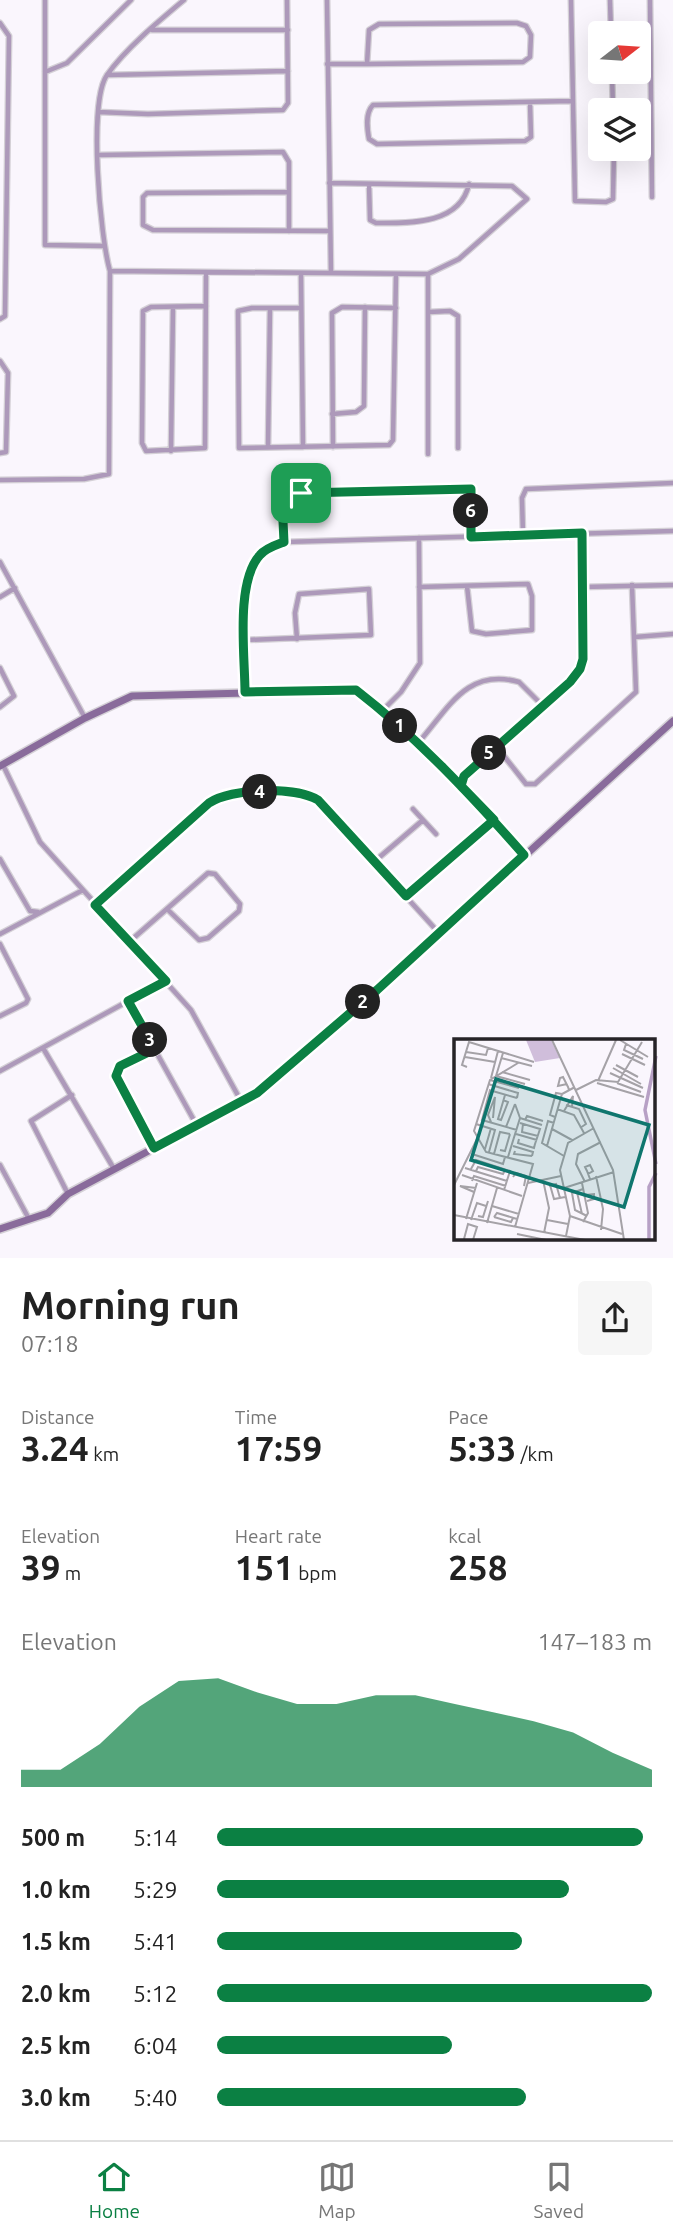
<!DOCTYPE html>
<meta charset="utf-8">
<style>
:root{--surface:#fff;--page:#f6f6f6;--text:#222;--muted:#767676;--line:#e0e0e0;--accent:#0b8043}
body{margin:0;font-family:Ubuntu,sans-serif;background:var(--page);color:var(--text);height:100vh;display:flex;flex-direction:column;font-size:26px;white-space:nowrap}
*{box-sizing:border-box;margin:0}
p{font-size:23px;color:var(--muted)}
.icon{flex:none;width:38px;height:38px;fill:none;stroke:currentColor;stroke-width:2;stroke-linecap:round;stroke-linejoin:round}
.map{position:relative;height:1258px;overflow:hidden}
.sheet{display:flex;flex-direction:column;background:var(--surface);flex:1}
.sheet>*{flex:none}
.needle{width:46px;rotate:73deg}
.controls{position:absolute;left:588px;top:21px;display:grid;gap:14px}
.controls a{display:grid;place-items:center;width:63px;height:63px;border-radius:7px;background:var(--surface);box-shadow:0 7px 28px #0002;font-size:35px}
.pin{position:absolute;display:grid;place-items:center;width:60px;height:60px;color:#fff;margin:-30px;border-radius:14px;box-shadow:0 4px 10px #0006}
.km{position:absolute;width:35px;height:35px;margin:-18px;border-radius:50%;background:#222;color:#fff;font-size:19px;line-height:35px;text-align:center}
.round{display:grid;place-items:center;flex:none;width:74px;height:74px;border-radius:7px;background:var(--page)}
.overview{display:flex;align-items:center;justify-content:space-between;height:119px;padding:0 21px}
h1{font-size:38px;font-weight:600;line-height:52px}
.metrics{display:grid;grid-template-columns:repeat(3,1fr);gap:10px;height:119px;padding:7px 21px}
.metrics div{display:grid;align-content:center}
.metrics b{font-size:35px;font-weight:600}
.metrics small{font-size:19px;font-weight:400}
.metrics p{font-size:19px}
.chart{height:196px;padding:14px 21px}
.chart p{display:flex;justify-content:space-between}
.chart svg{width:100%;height:126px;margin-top:7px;fill:var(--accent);opacity:.7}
ul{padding:0 21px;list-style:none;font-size:23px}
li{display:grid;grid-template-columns:112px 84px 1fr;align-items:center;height:52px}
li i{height:18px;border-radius:9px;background:var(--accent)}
.menu{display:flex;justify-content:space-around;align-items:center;height:98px;border-top:2px solid var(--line);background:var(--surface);font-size:19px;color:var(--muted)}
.menu a{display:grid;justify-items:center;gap:4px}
.menu .selected{color:var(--accent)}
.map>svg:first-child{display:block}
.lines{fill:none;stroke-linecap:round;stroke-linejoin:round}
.street-casing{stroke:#d4d0d6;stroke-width:7}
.secondary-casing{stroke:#d4d0d6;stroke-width:10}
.street{stroke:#ad99ba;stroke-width:4.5}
.secondary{stroke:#896b9b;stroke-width:7}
.route-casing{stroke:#fff;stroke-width:14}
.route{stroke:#0b8043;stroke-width:9}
.inset-river{fill:none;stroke:#b7a0c5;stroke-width:3.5}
.inset-road{fill:none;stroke:#a5a2a7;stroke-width:2}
.view{fill:#0f766e;fill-opacity:0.15;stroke:#0f766e;stroke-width:3.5}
.inset-edge{fill:none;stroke:#262327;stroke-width:3.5}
</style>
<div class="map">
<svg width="673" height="1258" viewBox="0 0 673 1258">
<rect width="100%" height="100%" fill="#faf6fd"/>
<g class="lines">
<defs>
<path id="street" d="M 45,0 L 45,245 L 104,246
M 327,0 L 331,273
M 571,0 L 575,201 L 606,202 L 613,199 L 614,149
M 610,0 L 611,33
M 650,0 L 652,197
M 0,23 L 9,36 L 5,316 L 0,319
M 152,30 L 288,30
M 327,64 L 367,64 L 369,30 L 379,24 L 517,23 L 526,26 L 531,35 L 530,57 L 523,62 L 367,64
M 45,72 L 67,63 L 131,0
M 612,72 L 613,110
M 107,75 L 288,71
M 530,102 L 531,137 L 525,141 L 377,144 L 369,139 C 367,128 365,113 373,105 L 572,101
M 98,112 L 148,114 L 283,110 L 288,103 L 287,0
M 98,155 L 283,152 L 289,162 L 289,231
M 369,184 L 370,220 L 376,223 C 409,223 460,225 469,184
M 288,192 L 147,193 L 143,197 L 143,225 L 153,230 L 330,231
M 110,271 L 428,274 L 459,259 L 527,199 L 512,186 L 329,183
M 206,273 L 205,448 L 146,451 L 142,443 L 143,311 L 151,307 L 206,306
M 301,273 L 303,447
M 428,274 L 428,454
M 300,308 L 252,308 L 238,311 L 239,448 L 389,445 L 393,440 L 396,274
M 429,312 L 450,311 L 458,316 L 458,448
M 0,361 L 8,373 L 6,452 L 0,453
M 332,414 L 356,412 L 364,406 L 365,307
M 268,447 L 270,308
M 333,447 L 332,313 L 342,307 L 396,308
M 171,451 L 173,307
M 0,480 L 84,479 L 109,474 L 110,271 C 100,237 88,102 107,75 C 125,49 160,20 184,0
M 523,535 L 522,498 L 526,489 L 673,483
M 284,542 L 282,501 L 295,493 L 471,489 L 471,537
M 0,562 L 85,718
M 419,587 L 528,584 L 532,596 L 532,630 L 486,634 L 472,631 L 467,586
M 582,587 L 673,585
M 0,597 L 15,588
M 635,637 L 673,634
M 245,640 L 371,635 L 369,589 L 299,594 L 295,613 L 297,639
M 0,668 L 14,696 L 0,707
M 245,692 C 245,657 235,582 260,555 C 266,548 276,545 284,542 L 673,531
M 382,711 L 401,692 L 420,663 L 419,538
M 419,742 C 448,709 467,667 519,682 L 542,705
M 496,746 L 526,784 L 535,784 L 636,692 L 632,585
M 3,765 L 40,842 L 191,1010 L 241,1101
M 461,786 L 470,770 L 570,682 L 583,659 L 582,533
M 413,809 L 436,834
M 0,859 L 30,911 L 38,912
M 375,861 L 423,820
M 406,896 L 492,821
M 95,905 L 215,799 C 237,789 297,787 318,800 L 439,933
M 0,934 L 83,890
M 129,942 L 208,873 L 215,874 L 240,904 L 239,911 L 208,938 L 199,940 L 167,909
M 0,944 L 28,999 L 26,1003 L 0,1016
M 128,1001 L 196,1124
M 43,1048 L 114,1169
M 0,1071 L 165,981
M 154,1148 L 116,1076 L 120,1066 L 155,1049
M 0,1165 L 29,1219
M 68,1194 L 31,1121 L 72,1095"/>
<path id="secondary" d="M 0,766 L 85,718 L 132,696 L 356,690 L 419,743 L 524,855
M 0,1229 L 48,1213 L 68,1194 L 257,1093 L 377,990 L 673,721"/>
</defs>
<!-- street casing -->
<use href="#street" class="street-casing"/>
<!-- secondary casing -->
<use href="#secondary" class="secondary-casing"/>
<!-- street -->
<use href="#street" class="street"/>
<!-- secondary -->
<use href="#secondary" class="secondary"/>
</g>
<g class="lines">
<defs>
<path id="route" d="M 301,493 L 289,495 L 282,500 L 284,542 C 276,545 266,548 260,555 C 235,582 245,657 245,692 L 356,690 C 418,738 472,796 524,855 L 377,990 L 257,1093 L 154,1148 L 116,1076 L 120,1066 L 155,1049 L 128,1001 L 166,981 L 95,905 L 209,803 C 231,788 295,786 318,800 L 406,896 L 494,820 L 461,786 L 464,776 L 570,682 L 580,669 L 583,659 L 582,533 L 471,537 L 471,489 L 301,493"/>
</defs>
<!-- route casing -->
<use href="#route" class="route-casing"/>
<!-- route -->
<use href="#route" class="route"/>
</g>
<!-- overview -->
<g transform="translate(454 1039)">
<rect width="201" height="201" fill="#faf6fd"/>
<path d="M 72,1 L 97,1 L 106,19 L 81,23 Z" fill="#d0bedb"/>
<path class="inset-river" d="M 202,17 L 191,71 L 202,125M 195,201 L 195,148 L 202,134"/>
<path class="inset-road" d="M 98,1 L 159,131 L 170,201M 166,1 L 194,18M 172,5 L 170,11 L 189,20M 12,13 L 32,16 L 34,9M 49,14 L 42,37 L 71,45M 168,15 L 191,26M 11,18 L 41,23M 47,19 L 78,27M 162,26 L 184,38M 13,28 L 8,26 L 15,3 L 80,23M 159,29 L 187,45M 48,33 L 76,41M 156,34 L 189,49M 37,39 L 44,12M 36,41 L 65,49M 144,42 L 162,1M 143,44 L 190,58M 163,44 L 187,53M 34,45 L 64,54 L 63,59M 113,45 L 104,47 L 106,39 L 109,38 L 114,48 L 115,51M 35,51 L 63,59M 36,51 L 28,81 L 63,91M 122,51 L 142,41 L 164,43 L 188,3M 49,61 L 54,63 L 47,81 L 44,80 L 51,56M 112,66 L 125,70 L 132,85 L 126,89M 103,70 L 120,76 L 130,94M 110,72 L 119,57 L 118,68M 101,78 L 96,76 L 102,54 L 108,55M 66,79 L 88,86M 71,81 L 73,77 L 89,82M 37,83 L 34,76 L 41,58 L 39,79M 66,84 L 86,90 L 81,105M 100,84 L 94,82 L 88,104 L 110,117M 22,85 L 41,91 L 35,113M 69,85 L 68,93 L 84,97M 52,88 L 61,65M 98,90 L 118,101M 62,95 L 83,101M 65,100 L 64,104 L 80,109 L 81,105M 59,107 L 79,113 L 78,117M 93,107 L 108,55 L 121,48M 31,110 L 37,89M 46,111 L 51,112 L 56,95M 61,112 L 60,115 L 78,117M 18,115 L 49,125 L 51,118M 40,115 L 46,93 L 56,95M 54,118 L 66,79 L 61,65M 11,129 L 53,142M 17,130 L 22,121 L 56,132 L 50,151M 22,132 L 24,128 L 49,135 L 51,131M 134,135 L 139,132 L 136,126 L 131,128 L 133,132 L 136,140M 8,136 L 68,157M 142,137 L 149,170 L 147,191M 59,138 L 62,134 L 72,137 L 70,147M 89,141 L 95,169 L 90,194M 18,142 L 20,137 L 52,147M 131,143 L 122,125 L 124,115 L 147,103M 74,144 L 107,137M 128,144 L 134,174 L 129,183M 0,146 L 24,98M 96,146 L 100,160 L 111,158M 95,147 L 102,145 L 106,159M 110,149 L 160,133M 129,150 L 118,154 L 121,171 L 133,177M 20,153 L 6,147 L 22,149M 123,153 L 128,175M 131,156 L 140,155 L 140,160 L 133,162M 38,167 L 65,175M 0,176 L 131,201M 24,177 L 29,178 L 34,162M 116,177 L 168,195M 40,178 L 43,174 L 63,180M 40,178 L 57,183 L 59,179M 12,180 L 23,144M 17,181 L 23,164 L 32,167M 93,181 L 114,185M 33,184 L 43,149M 61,188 L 79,125 L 32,113 L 20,92 L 36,41 L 64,24M 63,195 L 92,201M 112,197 L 116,177 L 106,131 L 114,104 L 140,89M 10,200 L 14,185 L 23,188 L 19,201"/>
<path class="view" d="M 42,40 L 195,86 L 170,168 L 17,121 Z"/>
<rect width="201" height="201" class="inset-edge"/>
</g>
</svg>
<div class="controls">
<a><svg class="needle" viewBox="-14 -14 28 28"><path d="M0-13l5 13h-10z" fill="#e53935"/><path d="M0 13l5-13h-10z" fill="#767676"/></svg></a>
<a><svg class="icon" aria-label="layers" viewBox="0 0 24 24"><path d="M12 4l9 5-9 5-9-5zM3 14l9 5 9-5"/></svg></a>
</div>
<div class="pin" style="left:301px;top:493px;background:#1e9e55"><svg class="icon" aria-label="arrive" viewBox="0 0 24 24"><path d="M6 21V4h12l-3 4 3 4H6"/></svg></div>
<b class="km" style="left:400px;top:726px">1</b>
<b class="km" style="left:363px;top:1002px">2</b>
<b class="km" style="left:150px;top:1040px">3</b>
<b class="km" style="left:260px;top:792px">4</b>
<b class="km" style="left:489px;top:753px">5</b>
<b class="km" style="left:471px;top:511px">6</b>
</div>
<section class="sheet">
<div class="overview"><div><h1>Morning run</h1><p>07:18</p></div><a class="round"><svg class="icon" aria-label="share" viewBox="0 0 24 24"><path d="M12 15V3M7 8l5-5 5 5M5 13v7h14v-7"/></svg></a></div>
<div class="metrics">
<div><p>Distance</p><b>3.24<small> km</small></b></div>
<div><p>Time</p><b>17:59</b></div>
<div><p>Pace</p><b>5:33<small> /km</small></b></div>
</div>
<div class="metrics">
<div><p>Elevation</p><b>39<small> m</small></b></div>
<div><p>Heart rate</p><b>151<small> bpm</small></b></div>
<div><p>kcal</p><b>258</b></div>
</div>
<div class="chart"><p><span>Elevation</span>147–183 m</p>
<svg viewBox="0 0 160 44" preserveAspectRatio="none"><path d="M0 44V38L10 38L20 29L30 16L40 7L50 6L60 11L70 15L80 15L90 12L100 12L110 15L120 18L130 21L140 25L150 32L160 38V44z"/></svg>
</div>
<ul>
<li><b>500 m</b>5:14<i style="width:98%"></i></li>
<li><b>1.0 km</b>5:29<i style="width:81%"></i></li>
<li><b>1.5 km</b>5:41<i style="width:70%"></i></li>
<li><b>2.0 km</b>5:12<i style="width:100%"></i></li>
<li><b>2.5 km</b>6:04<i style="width:54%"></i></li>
<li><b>3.0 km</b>5:40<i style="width:71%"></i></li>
</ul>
</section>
<nav class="menu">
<a class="selected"><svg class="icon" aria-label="home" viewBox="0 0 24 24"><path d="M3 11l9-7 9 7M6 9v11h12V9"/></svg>Home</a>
<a><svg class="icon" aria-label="map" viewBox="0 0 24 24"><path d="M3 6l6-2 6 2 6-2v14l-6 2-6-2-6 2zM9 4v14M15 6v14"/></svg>Map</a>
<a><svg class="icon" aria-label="saved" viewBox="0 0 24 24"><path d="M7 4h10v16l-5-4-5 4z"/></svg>Saved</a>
</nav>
